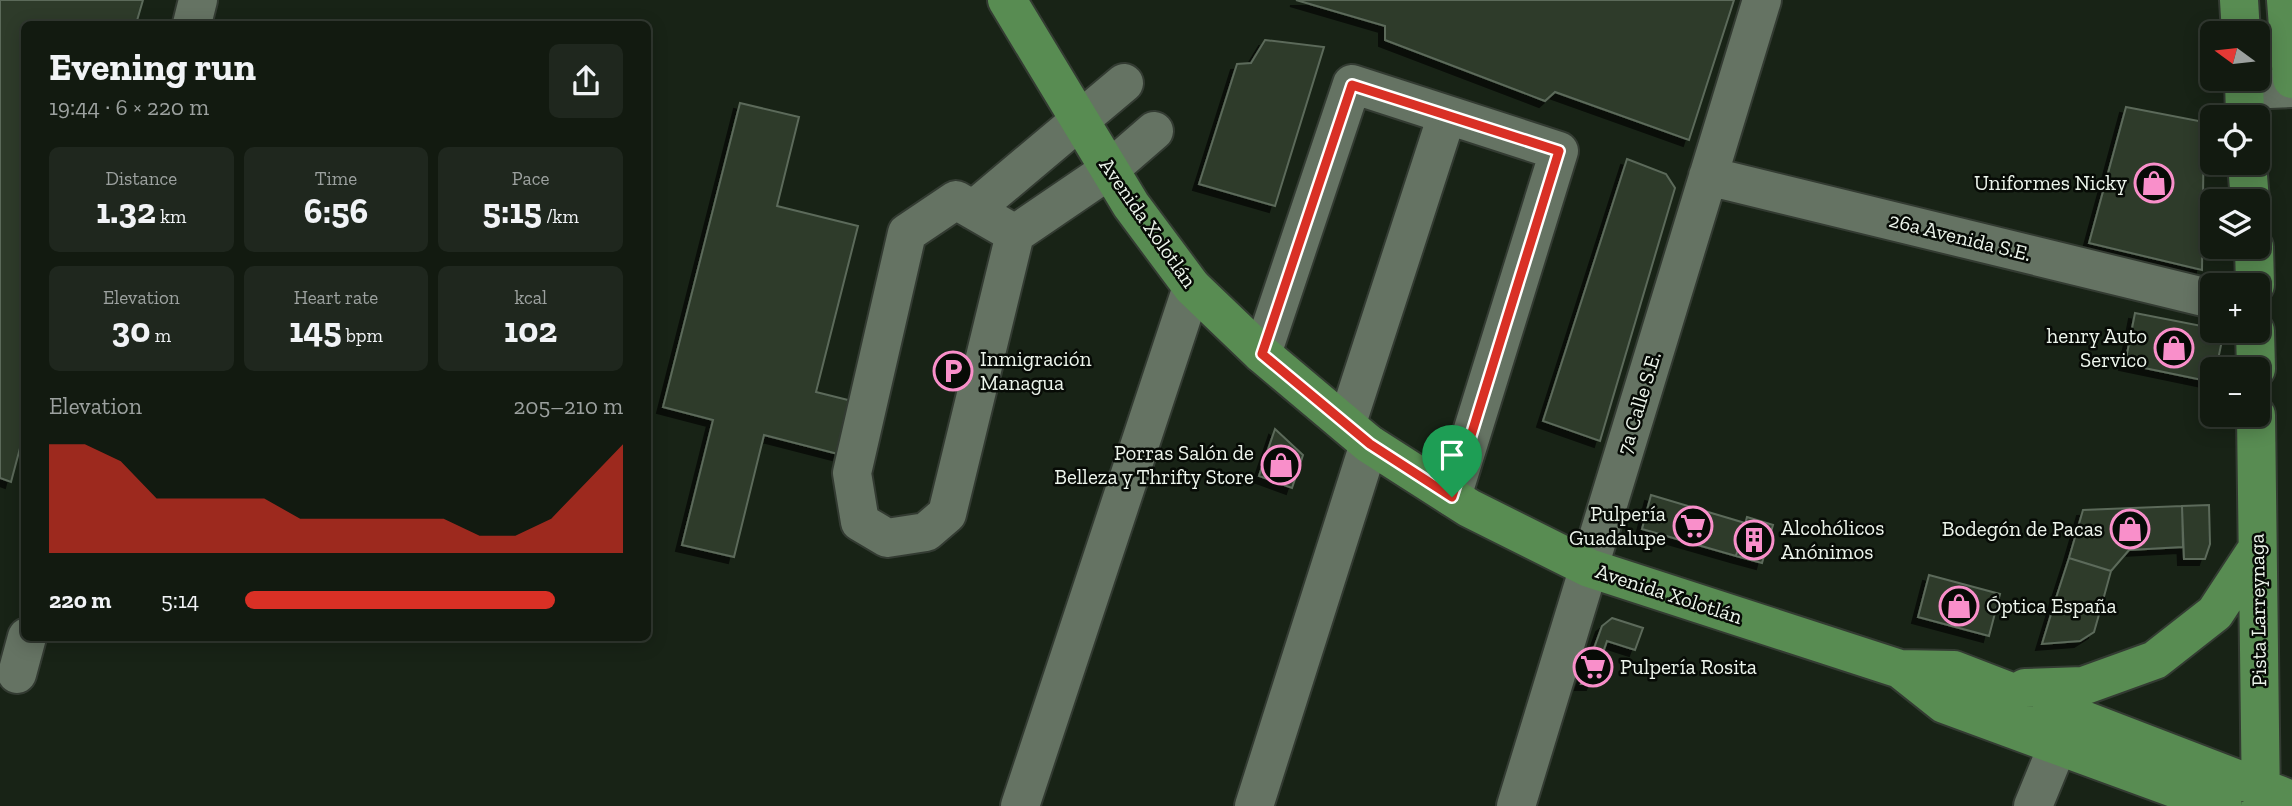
<!DOCTYPE html>
<meta charset="utf-8">
<style>
:root{--surface:#121a10;--page:#1f271e;--text:#f1f3f6;--muted:#9ca19f;--line:#313830;--accent:#d93025}
body{margin:0;font-family:"Zilla Slab",serif;background:var(--page);color:var(--text);height:100vh;display:flex;flex-direction:column;font-size:26px;white-space:nowrap}
*{box-sizing:border-box;margin:0}
p{font-size:23px;color:var(--muted)}
.icon{flex:none;width:38px;height:38px;fill:none;stroke:currentColor;stroke-width:2;stroke-linecap:round;stroke-linejoin:round}
.map{position:relative;flex:1;overflow:hidden}
.panel{position:absolute;left:21px;top:21px;width:630px;height:620px;display:flex;flex-direction:column;background:var(--surface);border-radius:10px;box-shadow:0 4px 18px #0003,0 0 0 2px var(--line)}
.panel>*{flex:none}
.needle{width:46px;rotate:285deg}
.controls{position:absolute;left:2200px;top:21px;display:grid;gap:14px}
.controls a{display:grid;place-items:center;width:70px;height:70px;border-radius:10px;background:var(--surface);box-shadow:0 4px 18px #0003,0 0 0 2px var(--line);font-size:35px}
.pin{position:absolute;display:grid;place-items:center;width:60px;height:60px;color:#fff;margin:-72px -30px;border-radius:50% 50% 50% 0;rotate:-45deg;box-shadow:0 0 7px #0007}
.pin .icon{rotate:45deg}
.round{display:grid;place-items:center;flex:none;width:74px;height:74px;border-radius:10px;background:var(--page)}
.headline{display:flex;align-items:center;justify-content:space-between;height:119px;padding:0 28px}
h1{font-size:38px;font-weight:700;line-height:52px}
.metrics{display:grid;grid-template-columns:repeat(3,1fr);gap:10px;height:119px;padding:7px 28px}
.metrics div{display:grid;align-content:center;border-radius:10px;background:var(--page);text-align:center}
.metrics b{font-size:35px;font-weight:700}
.metrics small{font-size:19px;font-weight:400}
.metrics p{font-size:19px}
.chart{height:196px;padding:14px 28px}
.chart p{display:flex;justify-content:space-between}
.chart svg{width:100%;height:126px;margin-top:7px;fill:var(--accent);opacity:.7}
ul{padding:0 28px;list-style:none;font-size:23px}
li{display:grid;grid-template-columns:112px 84px 1fr;align-items:center;height:52px}
li i{height:18px;border-radius:9px;background:var(--accent)}
.map>svg:first-child{display:block}
.building{fill:#2d3a2c;stroke:#5c6a5a;stroke-width:2;filter:url(#shadow)}
.lines{fill:none;stroke-linecap:round;stroke-linejoin:round}
.minor-casing{stroke:#333b32;stroke-width:42}
.major-casing{stroke:#333b32;stroke-width:42}
.minor{stroke:#657363;stroke-width:38}
.major{stroke:#588c52;stroke-width:38}
.route-casing{stroke:#fff;stroke-width:14}
.route{stroke:#d93025;stroke-width:9}
.labels{text-anchor:middle;stroke-width:5;stroke-linejoin:round;paint-order:stroke}
.poi-label{font-size:21px;fill:#edf5ec;stroke:#070b06;text-anchor:end}
.street-label{font-size:21px;fill:#edf5ec;stroke:#070b06}
</style>
<div class="map">
<svg width="2292" height="806" viewBox="0 0 2292 806">
<defs>
<filter id="shadow"><feDropShadow dx="-6" dy="6" stdDeviation="0" flood-color="#0009"/></filter>
</defs>
<rect width="100%" height="100%" fill="#182316"/>
<!-- building -->
<path class="building" d="M 0,0 L 143,0 L 136,24 L 24,24 L 24,433 L 11,482 L 0,478 Z
M 1296,0 L 1734,0 L 1689,140 L 1555,92 L 1545,101 L 1385,40 L 1385,26 Z
M 1265,40 L 1324,47 L 1275,206 L 1199,184 L 1237,64 L 1251,63 Z
M 740,103 L 799,117 L 777,206 L 858,226 L 816,392 L 852,401 L 838,454 L 764,435 L 734,557 L 682,545 L 713,420 L 663,407 Z
M 2126,107 L 2204,122 L 2202,270 L 2089,243 Z
M 1627,159 L 1666,174 L 1675,188 L 1600,441 L 1543,421 Z
M 2135,313 L 2212,328 L 2212,331 L 2224,331 L 2216,369 L 2212,369 L 2212,382 L 2125,364 Z
M 1275,429 L 1303,455 L 1292,488 L 1259,476 Z
M 1651,495 L 1745,523 L 1736,556 L 1642,529 Z
M 2209,505 L 2210,544 L 2205,559 L 2184,559 L 2182,506 Z
M 2182,506 L 2183,547 L 2129,550 L 2111,571 L 2069,558 L 2083,510 Z
M 1747,517 L 1773,525 L 1762,563 L 1736,556 Z
M 2069,558 L 2111,571 L 2100,611 L 2056,598 Z
M 1929,575 L 2000,594 L 1989,636 L 1918,617 Z
M 2056,598 L 2100,611 L 2094,632 L 2080,641 L 2042,644 Z
M 1612,618 L 1643,628 L 1635,650 L 1607,641 L 1592,684 L 1581,684 L 1602,626 Z"/>
<g class="lines">
<defs>
<path id="minor" d="M 192,24 L 198,0
M 2245,90 L 2292,88
M 1708,176 L 2212,299
M 973,210 L 1124,83
M 1015,234 L 956,200 L 907,233 L 852,473 L 860,522 L 887,538 L 926,532 L 947,514 L 1015,234 L 1109,170 L 1154,131
M 1262,354 L 1352,84 L 1559,151 L 1452,497
M 1347,423 L 1447,115
M 17,674 L 27,637
M 1020,806 L 1192,287
M 1254,806 L 1369,444
M 1516,806 L 1762,0
M 2033,806 L 2058,745"/>
<path id="major" d="M 1007,0 L 1131,205 L 1192,287 L 1262,354 L 1369,444 L 1469,508 L 1589,568 L 1900,669 L 1954,670 L 2292,800
M 2239,0 L 2241,33
M 2286,0 L 2292,79
M 2244,79 L 2245,117
M 2247,163 L 2250,201
M 2254,247 L 2255,285
M 2255,331 L 2256,369
M 2256,415 L 2261,806
M 1900,669 L 1944,704 L 2223,806
M 2025,688 L 2083,686 L 2155,660 L 2215,613 L 2257,549"/>
</defs>
<!-- minor casing -->
<use href="#minor" class="minor-casing"/>
<!-- major casing -->
<use href="#major" class="major-casing"/>
<!-- minor -->
<use href="#minor" class="minor"/>
<!-- major -->
<use href="#major" class="major"/>
</g>
<g class="lines">
<defs>
<path id="route" d="M 1352,85 L 1559,151 L 1452,497 L 1370,444 L 1262,354 Z"/>
</defs>
<!-- route casing -->
<use href="#route" class="route-casing"/>
<!-- route -->
<use href="#route" class="route"/>
</g>
<!-- icons -->
<defs>
<symbol id="shop-ring" viewBox="-11 -11 22 22"><circle r="9.5" fill="#070b06" stroke="#f98fca" stroke-width="1.5"/><path d="M-5-2.5h2.3a2.7 3.5 0 0 1 5.4 0H5L5.5 6h-11ZM-1.5-2.5h3a1.5 2.3 0 0 0-3 0Z" fill="#f98fca"/></symbol>
<symbol id="parking-ring" viewBox="-11 -11 22 22"><circle r="9.5" fill="#070b06" stroke="#f98fca" stroke-width="1.5"/><path d="M-3.5-5.5H1a3.5 3.5 0 0 1 0 7H-1V5.5H-3.5ZM-1-3.4V-.6H.8a1.4 1.4 0 0 0 0-2.8Z" fill="#f98fca"/></symbol>
<symbol id="supermarket-ring" viewBox="-11 -11 22 22"><circle r="9.5" fill="#070b06" stroke="#f98fca" stroke-width="1.5"/><path d="M-6-5.5h2.5l.6 2H6L4.5 2H-2.5L-4.4-4H-6ZM-1.5 3.2a1.3 1.3 0 1 0 .1 0ZM3 3.2a1.3 1.3 0 1 0 .1 0Z" fill="#f98fca"/></symbol>
<symbol id="building-ring" viewBox="-11 -11 22 22"><circle r="9.5" fill="#070b06" stroke="#f98fca" stroke-width="1.5"/><path d="M-4-6H4V6H1V3H-1V6H-4ZM-2.5-4.3h1.7v1.8h-1.7ZM.8-4.3h1.7v1.8H.8ZM-2.5-1h1.7V.8h-1.7ZM.8-1h1.7V.8H.8Z" fill="#f98fca"/></symbol>
</defs>
<g fill-rule="evenodd">
<use href="#shop-ring" x="2132" y="161" width="44" height="44"/>
<use href="#shop-ring" x="2152" y="326" width="44" height="44"/>
<use href="#parking-ring" x="931" y="349" width="44" height="44"/>
<use href="#shop-ring" x="1259" y="443" width="44" height="44"/>
<use href="#supermarket-ring" x="1671" y="504" width="44" height="44"/>
<use href="#shop-ring" x="2108" y="507" width="44" height="44"/>
<use href="#building-ring" x="1732" y="518" width="44" height="44"/>
<use href="#shop-ring" x="1937" y="584" width="44" height="44"/>
<use href="#supermarket-ring" x="1571" y="645" width="44" height="44"/>
</g>
<g class="labels">
<!-- poi labels -->
<g class="poi-label">
<text x="2127" y="190">Uniformes Nicky</text>
<text x="2147" y="343">henry Auto<tspan x="2147" dy="24">Servico</tspan></text>
<text x="980" y="366" text-anchor="start">Inmigración<tspan x="980" dy="24">Managua</tspan></text>
<text x="1254" y="460">Porras Salón de<tspan x="1254" dy="24">Belleza y Thrifty Store</tspan></text>
<text x="1666" y="521">Pulpería<tspan x="1666" dy="24">Guadalupe</tspan></text>
<text x="1781" y="535" text-anchor="start">Alcohólicos<tspan x="1781" dy="24">Anónimos</tspan></text>
<text x="2103" y="536">Bodegón de Pacas</text>
<text x="1986" y="613" text-anchor="start">Óptica España</text>
<text x="1620" y="674" text-anchor="start">Pulpería Rosita</text>
</g>
<!-- street labels -->
<g class="street-label">
<text transform="translate(1148 223) rotate(55)" y="7">Avenida Xolotlán</text>
<text transform="translate(1960 237) rotate(14)" y="7">26a Avenida S.E.</text>
<text transform="translate(1639 403) rotate(-73)" y="7">7a Calle S.E.</text>
<text transform="translate(1669 594) rotate(18)" y="7">Avenida Xolotlán</text>
<text transform="translate(2258 610) rotate(-91)" y="7">Pista Larreynaga</text>
</g>
</g>
</svg>
<div class="controls">
<a><svg class="needle" viewBox="-14 -14 28 28"><path d="M0-13l5 13h-10z" fill="#e53935"/><path d="M0 13l5-13h-10z" fill="#9ca19f"/></svg></a>
<a><svg class="icon" aria-label="locate" viewBox="0 0 24 24"><circle cx="12" cy="12" r="6"/><path d="M12 2v4M12 18v4M2 12h4M18 12h4"/></svg></a>
<a><svg class="icon" aria-label="layers" viewBox="0 0 24 24"><path d="M12 4l9 5-9 5-9-5zM3 14l9 5 9-5"/></svg></a>
<a>+</a>
<a>−</a>
</div>
<div class="pin" style="left:1452px;top:497px;background:#1e9e55"><svg class="icon" aria-label="arrive" viewBox="0 0 24 24"><path d="M6 21V4h12l-3 4 3 4H6"/></svg></div>
<section class="panel">
<div class="headline"><div><h1>Evening run</h1><p>19:44 · 6 × 220 m</p></div><a class="round"><svg class="icon" aria-label="share" viewBox="0 0 24 24"><path d="M12 15V3M7 8l5-5 5 5M5 13v7h14v-7"/></svg></a></div>
<div class="metrics">
<div><p>Distance</p><b>1.32<small> km</small></b></div>
<div><p>Time</p><b>6:56</b></div>
<div><p>Pace</p><b>5:15<small> /km</small></b></div>
</div>
<div class="metrics">
<div><p>Elevation</p><b>30<small> m</small></b></div>
<div><p>Heart rate</p><b>145<small> bpm</small></b></div>
<div><p>kcal</p><b>102</b></div>
</div>
<div class="chart"><p><span>Elevation</span>205–210 m</p>
<svg viewBox="0 0 160 44" preserveAspectRatio="none"><path d="M0 44V6L10 6L20 12L30 25L40 25L50 25L60 25L70 32L80 32L90 32L100 32L110 32L120 38L130 38L140 32L150 19L160 6V44z"/></svg>
</div>
<ul>
<li><b>220 m</b>5:14<i style="width:82%"></i></li>
</ul>
</section>
</div>
